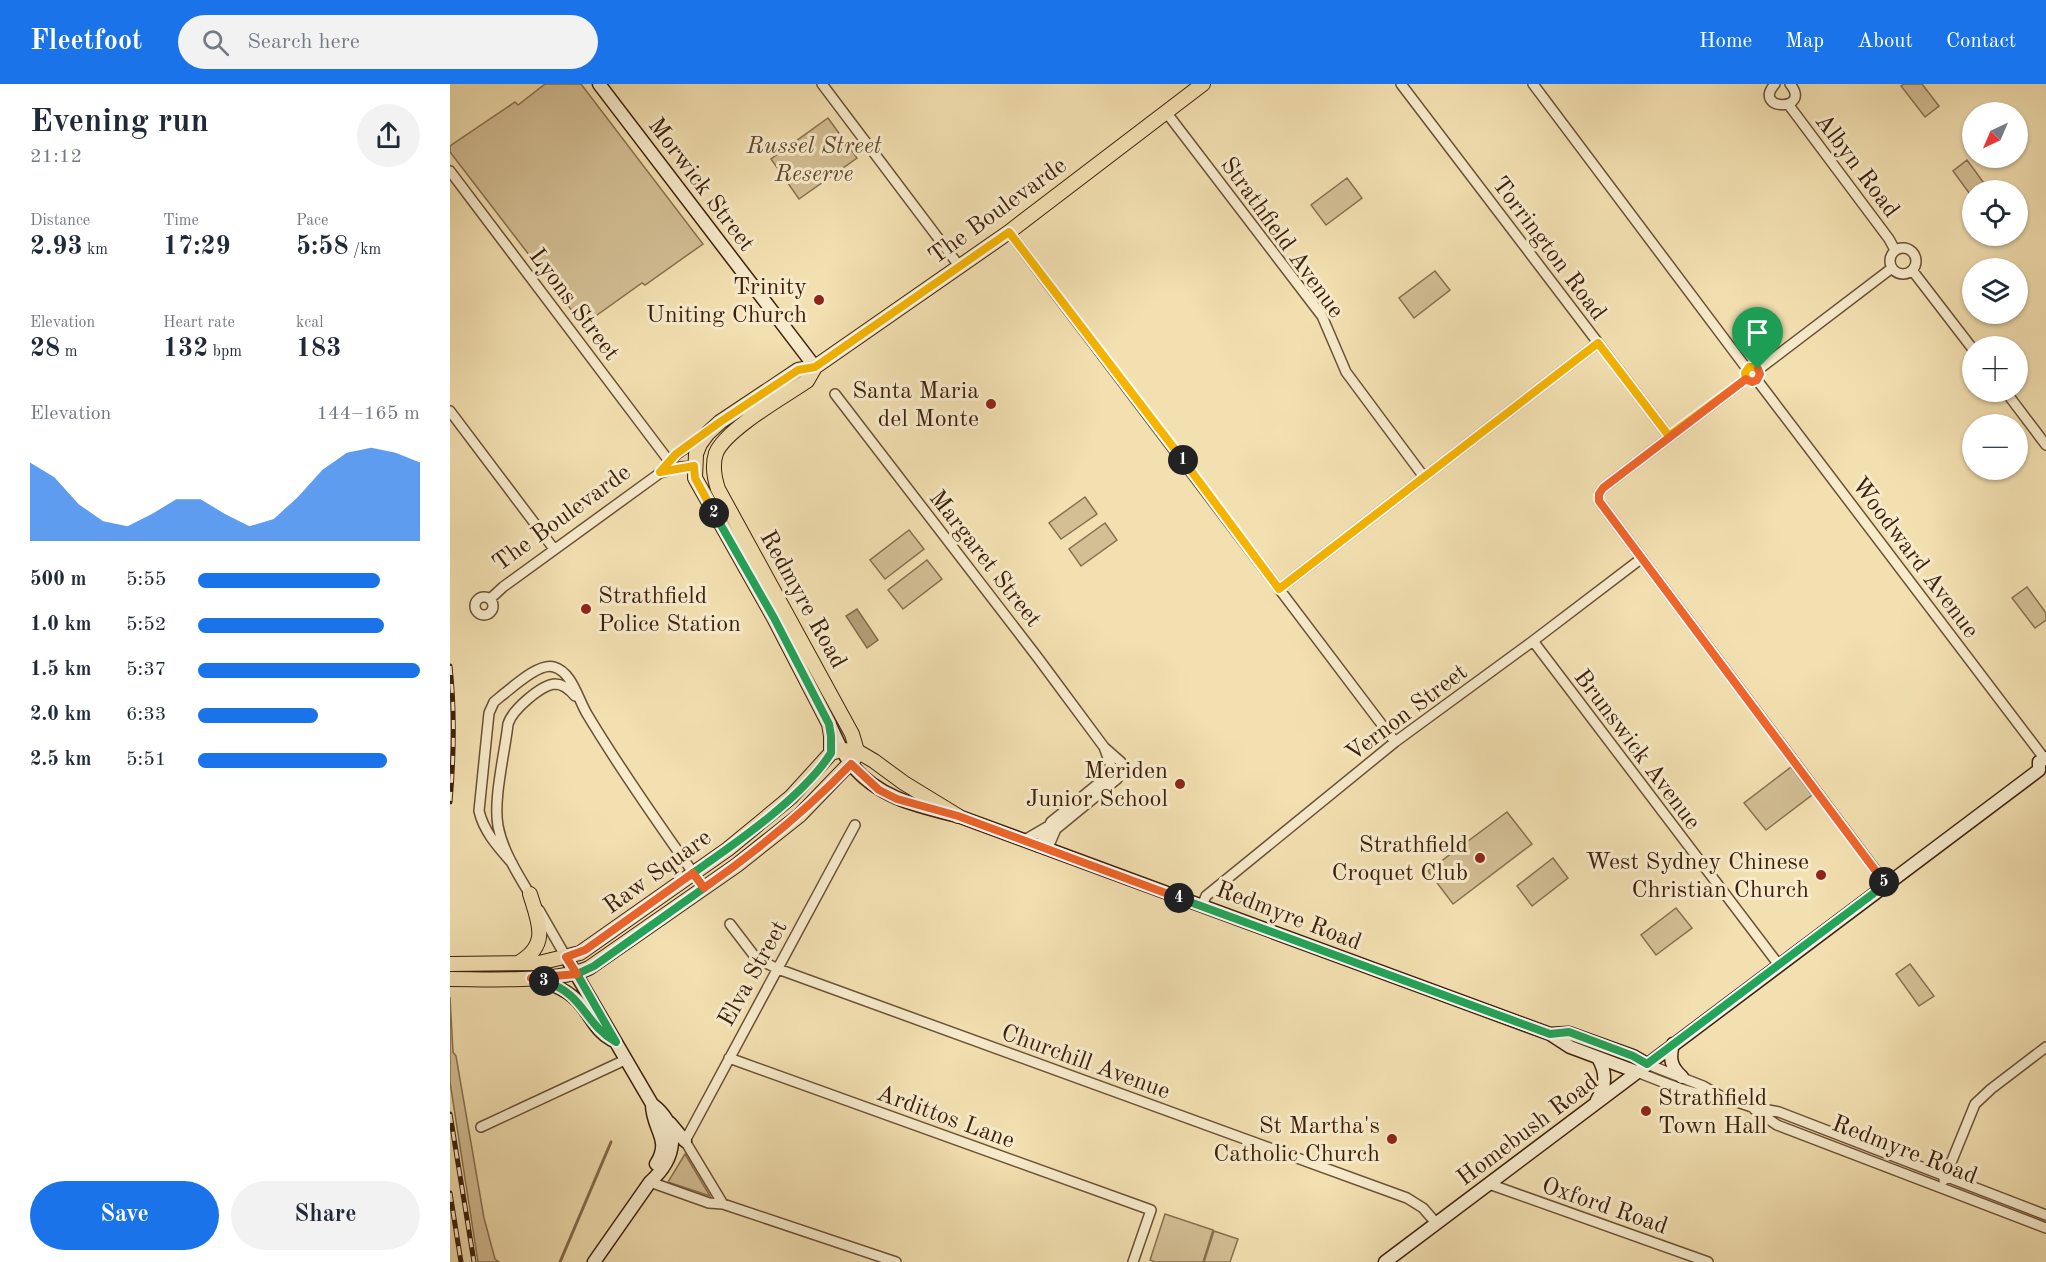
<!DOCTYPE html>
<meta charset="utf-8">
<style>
:root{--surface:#fff;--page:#f2f2f3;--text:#1f2937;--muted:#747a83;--accent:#1a73e8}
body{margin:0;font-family:"Old Standard TT",serif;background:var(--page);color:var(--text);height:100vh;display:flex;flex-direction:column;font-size:22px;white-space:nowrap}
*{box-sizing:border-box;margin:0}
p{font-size:20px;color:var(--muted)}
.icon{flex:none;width:33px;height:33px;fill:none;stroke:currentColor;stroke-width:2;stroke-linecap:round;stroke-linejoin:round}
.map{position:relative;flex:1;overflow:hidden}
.details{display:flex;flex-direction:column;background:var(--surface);width:450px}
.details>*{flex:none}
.needle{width:39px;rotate:224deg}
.controls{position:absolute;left:1512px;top:18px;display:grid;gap:12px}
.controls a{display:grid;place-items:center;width:66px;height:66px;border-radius:50%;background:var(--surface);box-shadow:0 2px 4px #0004;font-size:30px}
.pin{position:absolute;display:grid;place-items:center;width:51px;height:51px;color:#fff;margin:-62px -26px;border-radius:50% 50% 50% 0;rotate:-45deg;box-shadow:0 0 6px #0007}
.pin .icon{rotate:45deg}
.km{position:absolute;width:30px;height:30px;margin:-15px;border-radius:50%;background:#222;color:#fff;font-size:16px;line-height:30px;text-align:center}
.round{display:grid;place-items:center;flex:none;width:63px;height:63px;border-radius:32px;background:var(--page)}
.summary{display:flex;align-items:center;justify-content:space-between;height:102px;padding:0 30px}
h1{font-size:33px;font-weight:800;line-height:45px}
.metrics{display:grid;grid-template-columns:repeat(3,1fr);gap:9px;height:102px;padding:6px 30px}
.metrics div{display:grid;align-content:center}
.metrics b{font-size:26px;font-weight:800}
.metrics small{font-size:16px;font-weight:400}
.metrics p{font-size:16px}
.chart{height:168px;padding:12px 30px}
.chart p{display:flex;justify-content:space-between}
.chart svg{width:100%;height:108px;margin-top:6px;fill:var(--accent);opacity:.7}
.action{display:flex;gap:12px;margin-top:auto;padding:12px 30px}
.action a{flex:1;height:69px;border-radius:36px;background:var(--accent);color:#fff;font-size:24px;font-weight:800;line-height:69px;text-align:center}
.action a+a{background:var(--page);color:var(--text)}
ul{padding:0 30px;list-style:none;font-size:20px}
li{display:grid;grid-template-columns:96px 72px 1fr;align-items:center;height:45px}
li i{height:15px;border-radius:8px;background:var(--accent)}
header{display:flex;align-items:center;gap:36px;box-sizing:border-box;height:84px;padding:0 30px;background:var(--accent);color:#fff}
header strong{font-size:28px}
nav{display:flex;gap:33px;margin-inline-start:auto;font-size:21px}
.search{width:420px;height:54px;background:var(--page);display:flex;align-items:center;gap:15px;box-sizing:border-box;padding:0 21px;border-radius:33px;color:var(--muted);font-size:22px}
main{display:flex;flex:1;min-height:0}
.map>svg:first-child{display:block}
.green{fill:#d4bf95;stroke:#897051;stroke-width:1.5}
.water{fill:#b59f79;stroke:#856c4e;stroke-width:1.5}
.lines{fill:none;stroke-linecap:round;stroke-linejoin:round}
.stream{stroke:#856c4e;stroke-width:3}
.street-casing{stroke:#6b5036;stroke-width:12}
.secondary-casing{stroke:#3e200d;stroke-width:15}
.primary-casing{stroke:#3e200d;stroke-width:16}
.street{stroke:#f7ebcc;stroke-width:9}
.secondary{stroke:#f7ebcc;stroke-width:12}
.primary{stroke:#f3e0b1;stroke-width:14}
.rail-casing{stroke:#3e200d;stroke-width:5}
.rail{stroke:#f7ebcc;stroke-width:3;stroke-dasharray:9;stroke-linecap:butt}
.split-1-casing{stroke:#fff;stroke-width:12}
.split-2-casing{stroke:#fff;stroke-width:12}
.split-3-casing{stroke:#fff;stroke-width:12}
.split-4-casing{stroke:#fff;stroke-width:12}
.split-5-casing{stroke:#fff;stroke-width:12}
.split-6-casing{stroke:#fff;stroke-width:12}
.split-1{stroke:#f5b400;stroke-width:8}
.split-2{stroke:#f5b400;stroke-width:8}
.split-3{stroke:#22a559;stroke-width:8}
.split-4{stroke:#f0652b;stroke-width:8}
.split-5{stroke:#22a559;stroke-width:8}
.split-6{stroke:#f0652b;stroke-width:8}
.poi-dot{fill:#8f2418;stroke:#f7ebcc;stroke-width:2}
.labels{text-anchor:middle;stroke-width:6;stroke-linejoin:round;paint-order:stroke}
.park-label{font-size:24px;font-style:italic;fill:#64482f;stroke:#f7ebcc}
.street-label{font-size:24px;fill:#3e200d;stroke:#f7ebcc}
.poi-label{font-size:24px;fill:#3e200d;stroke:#f7ebcc;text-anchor:end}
</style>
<header>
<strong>Fleetfoot</strong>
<div class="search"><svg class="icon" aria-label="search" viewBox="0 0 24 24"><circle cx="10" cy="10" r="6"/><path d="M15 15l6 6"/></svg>Search here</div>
<nav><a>Home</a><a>Map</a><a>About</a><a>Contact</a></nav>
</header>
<main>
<section class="details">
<div class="summary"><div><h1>Evening run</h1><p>21:12</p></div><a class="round"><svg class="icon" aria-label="share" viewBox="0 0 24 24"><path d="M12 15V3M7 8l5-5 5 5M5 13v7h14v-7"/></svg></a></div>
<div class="metrics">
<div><p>Distance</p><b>2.93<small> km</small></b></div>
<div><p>Time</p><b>17:29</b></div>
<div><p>Pace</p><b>5:58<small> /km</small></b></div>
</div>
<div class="metrics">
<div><p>Elevation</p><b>28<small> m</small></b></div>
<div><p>Heart rate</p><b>132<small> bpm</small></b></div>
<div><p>kcal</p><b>183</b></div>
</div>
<div class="chart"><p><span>Elevation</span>144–165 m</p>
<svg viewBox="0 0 160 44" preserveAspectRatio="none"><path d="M0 44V12L10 18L20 29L30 36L40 38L50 33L60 27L70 27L80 33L90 38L100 35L110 26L120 15L130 8L140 6L150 8L160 12V44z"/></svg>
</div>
<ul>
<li><b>500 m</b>5:55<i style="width:82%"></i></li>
<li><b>1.0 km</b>5:52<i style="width:84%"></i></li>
<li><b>1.5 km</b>5:37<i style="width:100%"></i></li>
<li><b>2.0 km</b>6:33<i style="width:54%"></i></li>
<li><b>2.5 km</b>5:51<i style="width:85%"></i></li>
</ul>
<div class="action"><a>Save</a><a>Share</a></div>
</section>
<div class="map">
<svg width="1596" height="1178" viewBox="0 0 1596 1178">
<rect width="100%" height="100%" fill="#f3e0b1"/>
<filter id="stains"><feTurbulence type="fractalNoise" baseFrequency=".00333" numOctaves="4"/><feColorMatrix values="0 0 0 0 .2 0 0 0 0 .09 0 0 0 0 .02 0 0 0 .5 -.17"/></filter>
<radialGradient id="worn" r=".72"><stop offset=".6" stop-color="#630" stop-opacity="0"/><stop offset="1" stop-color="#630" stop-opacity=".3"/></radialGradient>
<!-- green -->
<path class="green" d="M 95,0 L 131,0 L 253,160 L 195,201 L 192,199 L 133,241 L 0,68 L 0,62 L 65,18 L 68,21 Z
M 1454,0 L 1472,0 L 1489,22 L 1475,33 L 1451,2 Z
M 378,34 L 407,74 L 349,115 L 321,75 Z
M 1517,76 L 1539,106 L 1522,106 L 1522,113 L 1503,87 Z
M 897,94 L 912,114 L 876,141 L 861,121 Z
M 985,187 L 1000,206 L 964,234 L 949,214 Z
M 635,413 L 647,430 L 611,455 L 599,439 Z
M 655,439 L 667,456 L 631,482 L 619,465 Z
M 459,446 L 474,465 L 435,495 L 420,476 Z
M 477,476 L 492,495 L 453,525 L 438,506 Z
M 1577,503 L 1596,529 L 1596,536 L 1585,544 L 1562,514 Z
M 1341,683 L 1362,711 L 1316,746 L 1294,719 Z
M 1057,728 L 1082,760 L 1003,820 L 978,787 Z
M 1103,774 L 1118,794 L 1082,822 L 1067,802 Z
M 1226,824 L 1242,844 L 1206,871 L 1191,851 Z
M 1460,880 L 1484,912 L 1469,922 L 1446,890 Z
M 0,913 L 3,968 L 6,972 L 34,1134 L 45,1175 L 49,1178 L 28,1178 L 0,998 Z
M 235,1070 L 260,1112 L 218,1098 Z
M 715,1130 L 763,1146 L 753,1178 L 705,1178 L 700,1176 Z
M 764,1147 L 788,1155 L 780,1178 L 754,1178 Z"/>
<!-- water -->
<path class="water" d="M 407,525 L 428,556 L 417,564 L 396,532 Z"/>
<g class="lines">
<!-- stream -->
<path class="stream" d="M 110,1178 L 161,1058"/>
<defs>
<path id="street" d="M 372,0 L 510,183
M 951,0 L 1219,352
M 1083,0 L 1297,285
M 1325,0 C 1301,27 1363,28 1340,0
M 1338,20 L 1439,155 L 1445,166
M 716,28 L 872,232 L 896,288 L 974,393
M 0,87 L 219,377
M 559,148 L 945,658
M1440 177a13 13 0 1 1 26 0a13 13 0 1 1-26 0Z
M 1462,186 L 1522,264
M 1308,286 L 1442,184
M 1296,295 L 1153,404 L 1149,410 L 1149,417 L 1436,800
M 1307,296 L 1594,674
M 1556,308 L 1596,361
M 385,310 L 588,574 L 654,663 L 671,678 L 672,687 L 667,695 L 606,745 L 597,766
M 0,327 L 104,465
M 210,389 L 230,383 L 244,382
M 829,505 L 1148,259
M25 522a9 9 0 1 1 18 0a9 9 0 1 1-18 0Z
M 40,515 L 53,503 L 210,389 L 227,370 L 252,353
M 1083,557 L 1329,881
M 573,757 L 597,743
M 588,763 L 601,738 L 659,691 L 661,682 L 654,663
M 62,779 C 48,763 34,748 29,727 L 39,629 L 44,618 L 50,613 C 62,604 89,578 104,583 C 122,588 128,615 137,630 C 173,690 214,748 254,804
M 82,814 C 69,792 53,768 48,742 C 43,715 55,668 58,640 C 62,626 91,601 105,600 C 113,600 120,606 125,612
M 752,822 L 756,812 L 945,658 L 1083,557 L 1192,474
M 89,826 L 116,873
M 280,840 L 306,874 L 328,885 L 957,1114 L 973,1124 L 986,1139
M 279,974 L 701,1126 L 683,1178
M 1197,980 L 1253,1002 L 1272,1013 L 1302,1023 L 1329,1028 L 1596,1131
M 1187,988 C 1213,998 1241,1011 1270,1013
M 1304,1025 L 1327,1041 L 1596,1144
M 31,1043 L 175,976
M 1494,1096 L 1525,1020 L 1541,1005 L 1596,963
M 200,1098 L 259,1119 L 273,1120 L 446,1178
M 1039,1100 L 1258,1178
M 273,1120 L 235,1057 L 405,741"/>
<path id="secondary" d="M 149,0 L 365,283
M 381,643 C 387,656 392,669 401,680 C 428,714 468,722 508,732 L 1100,950 L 1120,963 L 1187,988
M 1589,686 L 1589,678 L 1596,674
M 116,873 L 202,1020 C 232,1043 226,1075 200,1098 L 144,1178
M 87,895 C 104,901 120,907 131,921 C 142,934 146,947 162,956
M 1100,950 L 1119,949 L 1183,972 L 1197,980
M 1223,960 C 1219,975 1221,983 1232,993
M 1147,1016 C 1156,1002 1157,989 1148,974
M 202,1020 C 202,1046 222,1055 206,1080
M 220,1039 L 235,1057
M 935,1178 L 1589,686"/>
<path id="primary" d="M 381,669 L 391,666 L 407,667 L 424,677 L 454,699 L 508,732
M 68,879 C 100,861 89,839 80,810
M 0,880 L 89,879 L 130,869 L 278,765 L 341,713 L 381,669 L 381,652 L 379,640 L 324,534 L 245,394 L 246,370 L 250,360 L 258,349 L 270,338 L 348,286 L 365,283 L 559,148 L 753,0
M 0,895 C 37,895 107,899 139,884 L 287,781 L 350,731 L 404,675 L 407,667 L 402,650 L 268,405 C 264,393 262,381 266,369 C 276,345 335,312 357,297 L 365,283"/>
</defs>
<!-- street casing -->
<use href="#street" class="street-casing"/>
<!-- secondary casing -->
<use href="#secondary" class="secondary-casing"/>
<!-- primary casing -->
<use href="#primary" class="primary-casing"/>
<!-- street -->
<use href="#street" class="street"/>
<!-- secondary -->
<use href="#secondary" class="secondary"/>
<!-- primary -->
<use href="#primary" class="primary"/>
<defs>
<path id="rail" d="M 0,582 C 5,628 4,672 0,718
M 0,1030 L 24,1178
M 0,1109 L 11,1178"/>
</defs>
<!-- rail casing -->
<use href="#rail" class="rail-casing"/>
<!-- rail -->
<use href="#rail" class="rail"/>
</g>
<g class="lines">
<defs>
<path id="split-1" d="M 733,376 L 829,505 L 1148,259 L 1219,352 L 1296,295 L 1295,289 L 1299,283 L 1304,283 L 1308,285"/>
<path id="split-2" d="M 264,429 L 245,394 L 244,382 L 210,388 L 226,370 L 270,338 L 348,286 L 365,283 L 559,148 L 733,376"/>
<path id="split-3" d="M 94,897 C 135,910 133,939 166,958 L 127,890 L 144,882 L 254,804 L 243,789 C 286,759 353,713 381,669 L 381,652 L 379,640 L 324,534 L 264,429"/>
<path id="split-4" d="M 94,897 L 81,894 L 127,890 L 116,873 L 135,866 L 243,789 L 254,804 C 308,766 355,728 401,680 L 429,706 L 447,715 L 508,732 L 729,814"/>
<path id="split-5" d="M 729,814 L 1100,950 L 1119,948 L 1183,972 L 1197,980 L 1436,800 L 1434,798"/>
<path id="split-6" d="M 1308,285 L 1310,290 L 1307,296 L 1302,298 L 1296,295 L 1153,404 L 1149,410 L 1149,417 L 1434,798"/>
</defs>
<!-- split-1 casing -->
<use href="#split-1" class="split-1-casing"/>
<!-- split-2 casing -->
<use href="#split-2" class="split-2-casing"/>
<!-- split-3 casing -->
<use href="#split-3" class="split-3-casing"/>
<!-- split-4 casing -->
<use href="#split-4" class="split-4-casing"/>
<!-- split-5 casing -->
<use href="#split-5" class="split-5-casing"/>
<!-- split-6 casing -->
<use href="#split-6" class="split-6-casing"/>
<!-- split-1 -->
<use href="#split-1" class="split-1"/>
<!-- split-2 -->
<use href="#split-2" class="split-2"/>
<!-- split-3 -->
<use href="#split-3" class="split-3"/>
<!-- split-4 -->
<use href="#split-4" class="split-4"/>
<!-- split-5 -->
<use href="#split-5" class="split-5"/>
<!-- split-6 -->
<use href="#split-6" class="split-6"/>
</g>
<!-- markers -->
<g class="poi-dot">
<circle cx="369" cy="216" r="6"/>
<circle cx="541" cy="320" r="6"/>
<circle cx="136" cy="525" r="6"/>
<circle cx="730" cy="700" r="6"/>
<circle cx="1030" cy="774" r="6"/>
<circle cx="1371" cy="791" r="6"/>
<circle cx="1196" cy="1027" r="6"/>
<circle cx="942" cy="1055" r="6"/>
</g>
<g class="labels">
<!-- park labels -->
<g class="park-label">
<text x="364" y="69">Russel Street<tspan x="364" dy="28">Reserve</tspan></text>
</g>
<!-- street labels -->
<g class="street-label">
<text transform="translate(1408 81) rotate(53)" y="8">Albyn Road</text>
<text transform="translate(252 100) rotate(53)" y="8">Morwick Street</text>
<text transform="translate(547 126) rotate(-36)" y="8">The Boulevarde</text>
<text transform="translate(833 153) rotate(54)" y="8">Strathfield Avenue</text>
<text transform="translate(1100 164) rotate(53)" y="8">Torrington Road</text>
<text transform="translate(125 220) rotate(53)" y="8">Lyons Street</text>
<text transform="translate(111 433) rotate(-36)" y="8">The Boulevarde</text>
<text transform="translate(1466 473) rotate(53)" y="8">Woodward Avenue</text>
<text transform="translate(536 474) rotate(52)" y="8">Margaret Street</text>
<text transform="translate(354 515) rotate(61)" y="8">Redmyre Road</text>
<text transform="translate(956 628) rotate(-37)" y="8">Vernon Street</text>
<text transform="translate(1188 665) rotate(53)" y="8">Brunswick Avenue</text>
<text transform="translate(207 787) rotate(-36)" y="8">Raw Square</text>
<text transform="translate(839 831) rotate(21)" y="8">Redmyre Road</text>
<text transform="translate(302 889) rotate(-61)" y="8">Elva Street</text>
<text transform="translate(636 977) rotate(20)" y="8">Churchill Avenue</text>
<text transform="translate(496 1032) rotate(20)" y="8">Ardittos Lane</text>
<text transform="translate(1077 1045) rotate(-37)" y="8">Homebush Road</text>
<text transform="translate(1455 1065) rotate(21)" y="8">Redmyre Road</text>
<text transform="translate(1155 1121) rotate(19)" y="8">Oxford Road</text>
</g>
<!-- poi labels -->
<g class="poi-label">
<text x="357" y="210">Trinity<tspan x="357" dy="28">Uniting Church</tspan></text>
<text x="529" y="314">Santa Maria<tspan x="529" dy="28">del Monte</tspan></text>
<text x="148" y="519" text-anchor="start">Strathfield<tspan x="148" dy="28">Police Station</tspan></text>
<text x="718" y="694">Meriden<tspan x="718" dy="28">Junior School</tspan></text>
<text x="1018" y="768">Strathfield<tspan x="1018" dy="28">Croquet Club</tspan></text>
<text x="1359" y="785">West Sydney Chinese<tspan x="1359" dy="28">Christian Church</tspan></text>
<text x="1208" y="1021" text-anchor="start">Strathfield<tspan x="1208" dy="28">Town Hall</tspan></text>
<text x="930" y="1049">St Martha's<tspan x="930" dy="28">Catholic Church</tspan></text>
</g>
</g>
<rect width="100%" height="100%" filter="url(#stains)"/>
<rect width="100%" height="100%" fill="url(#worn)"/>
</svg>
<div class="controls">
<a><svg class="needle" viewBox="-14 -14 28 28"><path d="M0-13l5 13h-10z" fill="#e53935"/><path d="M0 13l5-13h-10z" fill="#747a83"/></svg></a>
<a><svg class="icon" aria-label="locate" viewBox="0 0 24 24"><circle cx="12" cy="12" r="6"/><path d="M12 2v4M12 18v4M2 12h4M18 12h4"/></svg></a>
<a><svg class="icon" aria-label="layers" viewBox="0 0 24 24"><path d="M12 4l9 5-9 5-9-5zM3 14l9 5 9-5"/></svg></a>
<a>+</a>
<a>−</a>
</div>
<div class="pin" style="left:1308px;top:285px;background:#1e9e55"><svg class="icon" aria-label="arrive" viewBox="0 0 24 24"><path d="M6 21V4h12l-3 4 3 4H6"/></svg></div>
<b class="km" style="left:733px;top:376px">1</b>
<b class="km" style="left:264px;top:429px">2</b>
<b class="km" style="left:94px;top:897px">3</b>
<b class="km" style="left:729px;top:814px">4</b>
<b class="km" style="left:1434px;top:798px">5</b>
</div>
</main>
